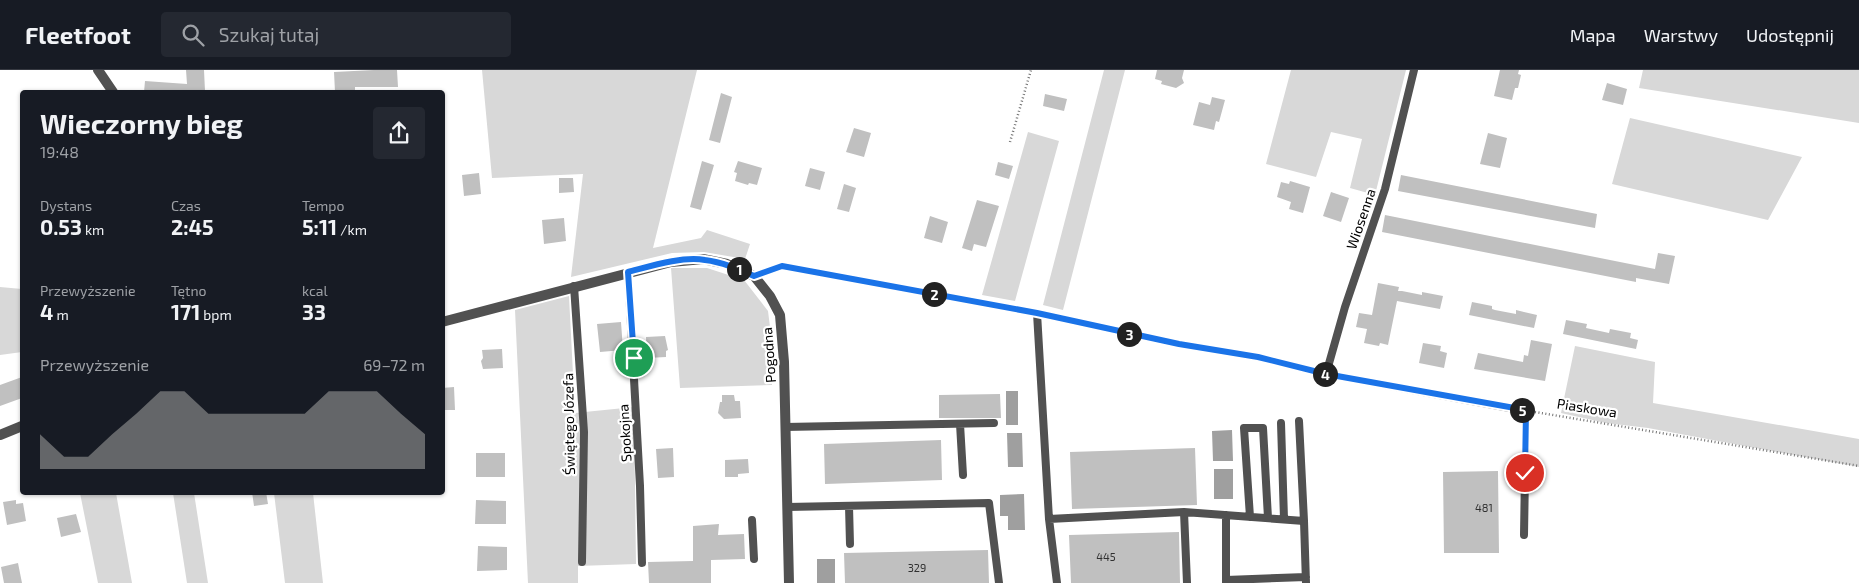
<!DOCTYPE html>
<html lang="pl">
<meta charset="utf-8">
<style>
:root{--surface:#171b24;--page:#242831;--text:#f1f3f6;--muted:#9ea1a6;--line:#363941;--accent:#858687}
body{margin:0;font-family:"Exo 2",sans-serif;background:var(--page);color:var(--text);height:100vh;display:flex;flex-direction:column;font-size:19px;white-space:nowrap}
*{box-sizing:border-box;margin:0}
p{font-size:16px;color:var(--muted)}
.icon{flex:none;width:28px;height:28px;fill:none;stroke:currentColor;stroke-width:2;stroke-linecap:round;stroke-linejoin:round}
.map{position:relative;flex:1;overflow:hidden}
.details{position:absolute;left:20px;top:20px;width:425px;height:405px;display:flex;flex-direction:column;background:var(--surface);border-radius:5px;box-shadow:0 1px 4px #0004}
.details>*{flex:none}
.pin{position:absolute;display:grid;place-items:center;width:42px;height:42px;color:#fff;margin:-21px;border:2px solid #fff;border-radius:50%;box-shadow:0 1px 5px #0007}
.km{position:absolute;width:25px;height:25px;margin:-12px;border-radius:50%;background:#222;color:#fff;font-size:14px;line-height:25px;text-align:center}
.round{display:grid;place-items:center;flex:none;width:52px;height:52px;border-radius:5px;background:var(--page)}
.headline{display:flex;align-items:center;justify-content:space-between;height:85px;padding:0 20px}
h1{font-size:28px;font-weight:700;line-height:38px}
.metrics{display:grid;grid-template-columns:repeat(3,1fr);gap:8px;height:85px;padding:5px 20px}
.metrics div{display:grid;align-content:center}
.metrics b{font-size:21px;font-weight:700}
.metrics small{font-size:14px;font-weight:400}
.metrics p{font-size:14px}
.chart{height:140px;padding:10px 20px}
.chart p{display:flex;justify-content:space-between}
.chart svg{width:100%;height:90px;margin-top:5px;fill:var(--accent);opacity:.7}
header{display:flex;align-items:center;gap:30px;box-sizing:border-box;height:70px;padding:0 25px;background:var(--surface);border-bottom:1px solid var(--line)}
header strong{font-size:24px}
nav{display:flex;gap:28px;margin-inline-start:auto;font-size:18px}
.search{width:350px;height:45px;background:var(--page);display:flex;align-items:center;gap:12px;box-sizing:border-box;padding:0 18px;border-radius:5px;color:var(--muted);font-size:19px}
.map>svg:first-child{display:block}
.green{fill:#d8d8d8}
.water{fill:#9f9f9f}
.building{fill:#c0c0c0}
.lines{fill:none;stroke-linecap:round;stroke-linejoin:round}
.path{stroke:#737373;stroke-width:2.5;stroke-dasharray:1 2.5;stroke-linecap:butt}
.lane{stroke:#515151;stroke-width:8}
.street{stroke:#515151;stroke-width:10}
.route-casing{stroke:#fff;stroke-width:10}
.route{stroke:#1a73e8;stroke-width:6}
.labels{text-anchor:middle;stroke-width:4.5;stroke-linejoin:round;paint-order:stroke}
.number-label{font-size:11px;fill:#303030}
.street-label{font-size:14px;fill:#000;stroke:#fff}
</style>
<header>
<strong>Fleetfoot</strong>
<div class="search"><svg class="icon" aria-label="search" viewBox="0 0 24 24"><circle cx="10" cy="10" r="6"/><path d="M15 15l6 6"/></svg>Szukaj tutaj</div>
<nav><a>Mapa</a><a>Warstwy</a><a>Udostępnij</a></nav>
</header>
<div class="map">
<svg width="1859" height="513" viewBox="0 0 1859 513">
<rect width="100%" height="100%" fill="#fff"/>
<!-- green -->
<path class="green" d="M 482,0 L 697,0 L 653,178 L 701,168 L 707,160 L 750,174 L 745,189 L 704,182 L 672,183 L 571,207 L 583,104 L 492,108 Z
M 1104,0 L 1125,0 L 1063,240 L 1043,235 Z
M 1291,0 L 1406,0 L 1375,125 L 1350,118 L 1362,69 L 1331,62 L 1316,107 L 1266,94 Z
M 1643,0 L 1859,0 L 1859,53 L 1639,18 Z
M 1630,48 L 1802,87 L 1768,150 L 1612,114 Z
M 1028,62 L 1059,71 L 1015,231 L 982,225 Z
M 671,198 L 707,198 L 744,210 L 768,241 L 772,273 L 772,315 L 680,318 Z
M 0,217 L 22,219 L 22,282 L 0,285 Z
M 569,226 L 575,343 L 634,337 L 636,494 L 578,496 L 578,513 L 528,513 L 515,240 Z
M 1575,276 L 1655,292 L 1653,333 L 1859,369 L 1859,397 L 1648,358 L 1606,353 L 1561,343 Z
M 80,423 L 116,423 L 132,513 L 98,513 Z
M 173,423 L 194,423 L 208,513 L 187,513 Z
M 274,423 L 313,423 L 323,513 L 285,513 Z"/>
<!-- water -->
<path class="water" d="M 1006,321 L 1018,321 L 1018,355 L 1006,355 Z
M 1232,360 L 1233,391 L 1213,391 L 1212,361 Z
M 1007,363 L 1022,363 L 1023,397 L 1008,397 Z
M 1214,399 L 1233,399 L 1233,429 L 1214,429 Z
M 1024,424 L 1025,460 L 1008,460 L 1008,446 L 1000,446 L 1000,425 Z
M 817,489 L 835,489 L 835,513 L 817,513 Z"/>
<!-- building -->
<path class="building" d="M 186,0 L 204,0 L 205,21 L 144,22 L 145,11 L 187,14 Z
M 374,0 L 397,0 L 398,17 L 355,17 L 355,21 L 335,22 L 334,2 Z
M 1157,0 L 1184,0 L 1182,8 L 1184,13 L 1176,18 L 1161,14 L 1162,11 L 1155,9 Z
M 1500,0 L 1519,0 L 1518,4 L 1521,5 L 1518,18 L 1515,18 L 1512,30 L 1494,26 Z
M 1607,13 L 1627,19 L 1623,35 L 1602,30 Z
M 721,23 L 732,27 L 720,73 L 709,70 Z
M 1045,24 L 1067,29 L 1064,41 L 1043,36 Z
M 1212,27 L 1225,30 L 1219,52 L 1216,51 L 1214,60 L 1193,55 L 1199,32 L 1210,35 Z
M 854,58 L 871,63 L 864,87 L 846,82 Z
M 1488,63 L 1507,68 L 1500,98 L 1480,94 Z
M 702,91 L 714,95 L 701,140 L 690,137 Z
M 738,91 L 762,98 L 757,115 L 749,113 L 748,115 L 735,111 L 737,103 L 734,102 Z
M 998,92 L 1013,96 L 1009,109 L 995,105 Z
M 810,98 L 825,102 L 820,120 L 805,116 Z
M 479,103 L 481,124 L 464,126 L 462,105 Z
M 1401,105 L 1597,144 L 1595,158 L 1398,121 Z
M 559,108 L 573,108 L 574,122 L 559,123 Z
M 1290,111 L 1310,117 L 1303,143 L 1289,139 L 1291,132 L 1277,127 L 1281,112 L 1289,114 Z
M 844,114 L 856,118 L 849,142 L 837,139 Z
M 1331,122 L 1349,128 L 1341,152 L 1323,146 Z
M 977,130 L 999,136 L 986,177 L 974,174 L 972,181 L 962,178 Z
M 1385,145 L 1655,199 L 1658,183 L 1675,186 L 1669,214 L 1636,208 L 1636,212 L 1382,162 Z
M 930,146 L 948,152 L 942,173 L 924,168 Z
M 564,148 L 566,171 L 544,174 L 542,150 Z
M 1378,213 L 1399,217 L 1398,221 L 1402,221 L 1422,225 L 1422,222 L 1443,226 L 1440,239 L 1397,231 L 1388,275 L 1380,273 L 1379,276 L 1364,273 L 1367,259 L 1356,257 L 1359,243 L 1372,245 Z
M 1472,232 L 1492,236 L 1492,239 L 1495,240 L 1516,244 L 1516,240 L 1537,245 L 1534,258 L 1469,245 Z
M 1566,250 L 1587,254 L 1586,258 L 1609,263 L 1610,259 L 1631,263 L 1630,268 L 1638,270 L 1636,279 L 1563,264 Z
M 621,252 L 623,280 L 600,282 L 597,254 Z
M 665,266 L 668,280 L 666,281 L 666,287 L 647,288 L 646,267 Z
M 1531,270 L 1552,274 L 1545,311 L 1474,299 L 1478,283 L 1523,292 L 1524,285 L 1528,286 Z
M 1423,273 L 1441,276 L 1440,281 L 1447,283 L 1444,298 L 1419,293 Z
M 502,279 L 503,298 L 483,299 L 481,291 L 483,288 L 482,280 Z
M 22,307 L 22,328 L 0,336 L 0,315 Z
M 454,317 L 455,340 L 442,340 L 442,318 Z
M 1000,324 L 1001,348 L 939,348 L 939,325 Z
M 722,325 L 734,325 L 735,331 L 740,331 L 741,348 L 724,349 L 718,343 L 720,332 L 722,332 Z
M 941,370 L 942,410 L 825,414 L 824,374 Z
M 673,378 L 674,407 L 658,408 L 656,379 Z
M 1195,378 L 1197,435 L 1072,439 L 1070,382 Z
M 476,383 L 505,383 L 505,407 L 476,407 Z
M 748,389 L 749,403 L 738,404 L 738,407 L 725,407 L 725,390 Z
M 1498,401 L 1499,483 L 1444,483 L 1443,402 Z
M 252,422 L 266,422 L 268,434 L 254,436 Z
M 16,430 L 16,434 L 23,433 L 26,451 L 7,455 L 3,432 Z
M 476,430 L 506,431 L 506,454 L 475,454 Z
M 76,444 L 81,462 L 61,467 L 57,448 Z
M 719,454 L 718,465 L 744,464 L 745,489 L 711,490 L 711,513 L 649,513 L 648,492 L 693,491 L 693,456 Z
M 1179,462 L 1180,513 L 1071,513 L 1069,465 Z
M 478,476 L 507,477 L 507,500 L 477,501 Z
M 988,480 L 989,513 L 845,513 L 844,483 Z
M 18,493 L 22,513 L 4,513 L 1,497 Z"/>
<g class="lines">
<!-- path -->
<path class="path" d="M 1010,72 L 1031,0
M 1535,342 L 1859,396"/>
<!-- lane -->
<path class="lane" d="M 628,202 L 640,416 L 642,493
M 754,206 L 782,196 L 1037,243 L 1179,274 L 1258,287 L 1326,304 L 1526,341 L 1524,465
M 574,216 L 584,362 L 582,492
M 1037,243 L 1049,449
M 1326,304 L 1345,237 L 1385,119 L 1414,0
M 1299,351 L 1304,451
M 1281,353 L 1284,449
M 960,354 L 963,405
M 785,357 L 994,353
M 849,436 L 850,474
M 787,437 L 989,433 L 999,513
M 1184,442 L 1187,513
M 1226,445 L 1226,513
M 1250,447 L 1244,358 L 1263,358 L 1268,448
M 752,450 L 754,489
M 1226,510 L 1306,507
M 1057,513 L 1049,449 L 1184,442 L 1304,451 L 1306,513"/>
<!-- street -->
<path class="street" d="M 98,0 L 113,22
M 442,252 L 671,192 L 703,189 L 727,194 L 754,206 L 770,226 L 780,245 L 784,292 L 789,513
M 0,365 L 22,356"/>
</g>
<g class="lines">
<defs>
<path id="route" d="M 634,288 L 628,202 C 651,196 682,186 705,190 C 722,192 738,199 754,206 L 782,196 L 1037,243 L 1179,274 L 1258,287 L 1326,304 L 1526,340 L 1525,403"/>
</defs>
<!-- route casing -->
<use href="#route" class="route-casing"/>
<!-- route -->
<use href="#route" class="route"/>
</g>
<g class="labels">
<!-- number labels -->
<g class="number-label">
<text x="1484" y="442">481</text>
<text x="1106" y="491">445</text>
<text x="917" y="502">329</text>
</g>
<!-- street labels -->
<g class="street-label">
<text transform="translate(1361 149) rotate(-71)" y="5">Wiosenna</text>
<text transform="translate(769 285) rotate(-94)" y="5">Pogodna</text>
<text transform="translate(1587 338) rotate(9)" y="5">Piaskowa</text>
<text transform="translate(569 354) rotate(-91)" y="5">Świętego Józefa</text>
<text transform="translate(625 363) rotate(-93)" y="5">Spokojna</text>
</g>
</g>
</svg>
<div class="pin" style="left:634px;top:288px;background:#1e9e55"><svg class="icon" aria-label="arrive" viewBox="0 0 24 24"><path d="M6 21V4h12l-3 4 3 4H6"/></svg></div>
<div class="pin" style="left:1525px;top:403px;background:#d93025"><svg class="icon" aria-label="check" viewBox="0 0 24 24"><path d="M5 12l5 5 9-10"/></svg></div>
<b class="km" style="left:739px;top:199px">1</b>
<b class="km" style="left:934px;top:224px">2</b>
<b class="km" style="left:1129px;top:264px">3</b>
<b class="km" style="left:1325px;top:304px">4</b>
<b class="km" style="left:1522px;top:340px">5</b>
<section class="details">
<div class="headline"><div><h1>Wieczorny bieg</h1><p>19:48</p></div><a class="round"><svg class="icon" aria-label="share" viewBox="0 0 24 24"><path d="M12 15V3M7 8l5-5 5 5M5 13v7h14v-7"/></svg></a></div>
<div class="metrics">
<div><p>Dystans</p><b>0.53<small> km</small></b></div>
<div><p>Czas</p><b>2:45</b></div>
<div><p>Tempo</p><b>5:11<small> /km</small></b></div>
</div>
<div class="metrics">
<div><p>Przewyższenie</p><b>4<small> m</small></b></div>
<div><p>Tętno</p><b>171<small> bpm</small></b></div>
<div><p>kcal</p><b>33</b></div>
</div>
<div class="chart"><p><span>Przewyższenie</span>69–72 m</p>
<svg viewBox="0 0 160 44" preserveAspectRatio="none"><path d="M0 44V27L10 38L20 38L30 27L40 17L50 6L60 6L70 17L80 17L90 17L100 17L110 17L120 6L130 6L140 6L150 17L160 27V44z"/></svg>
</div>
</section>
</div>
